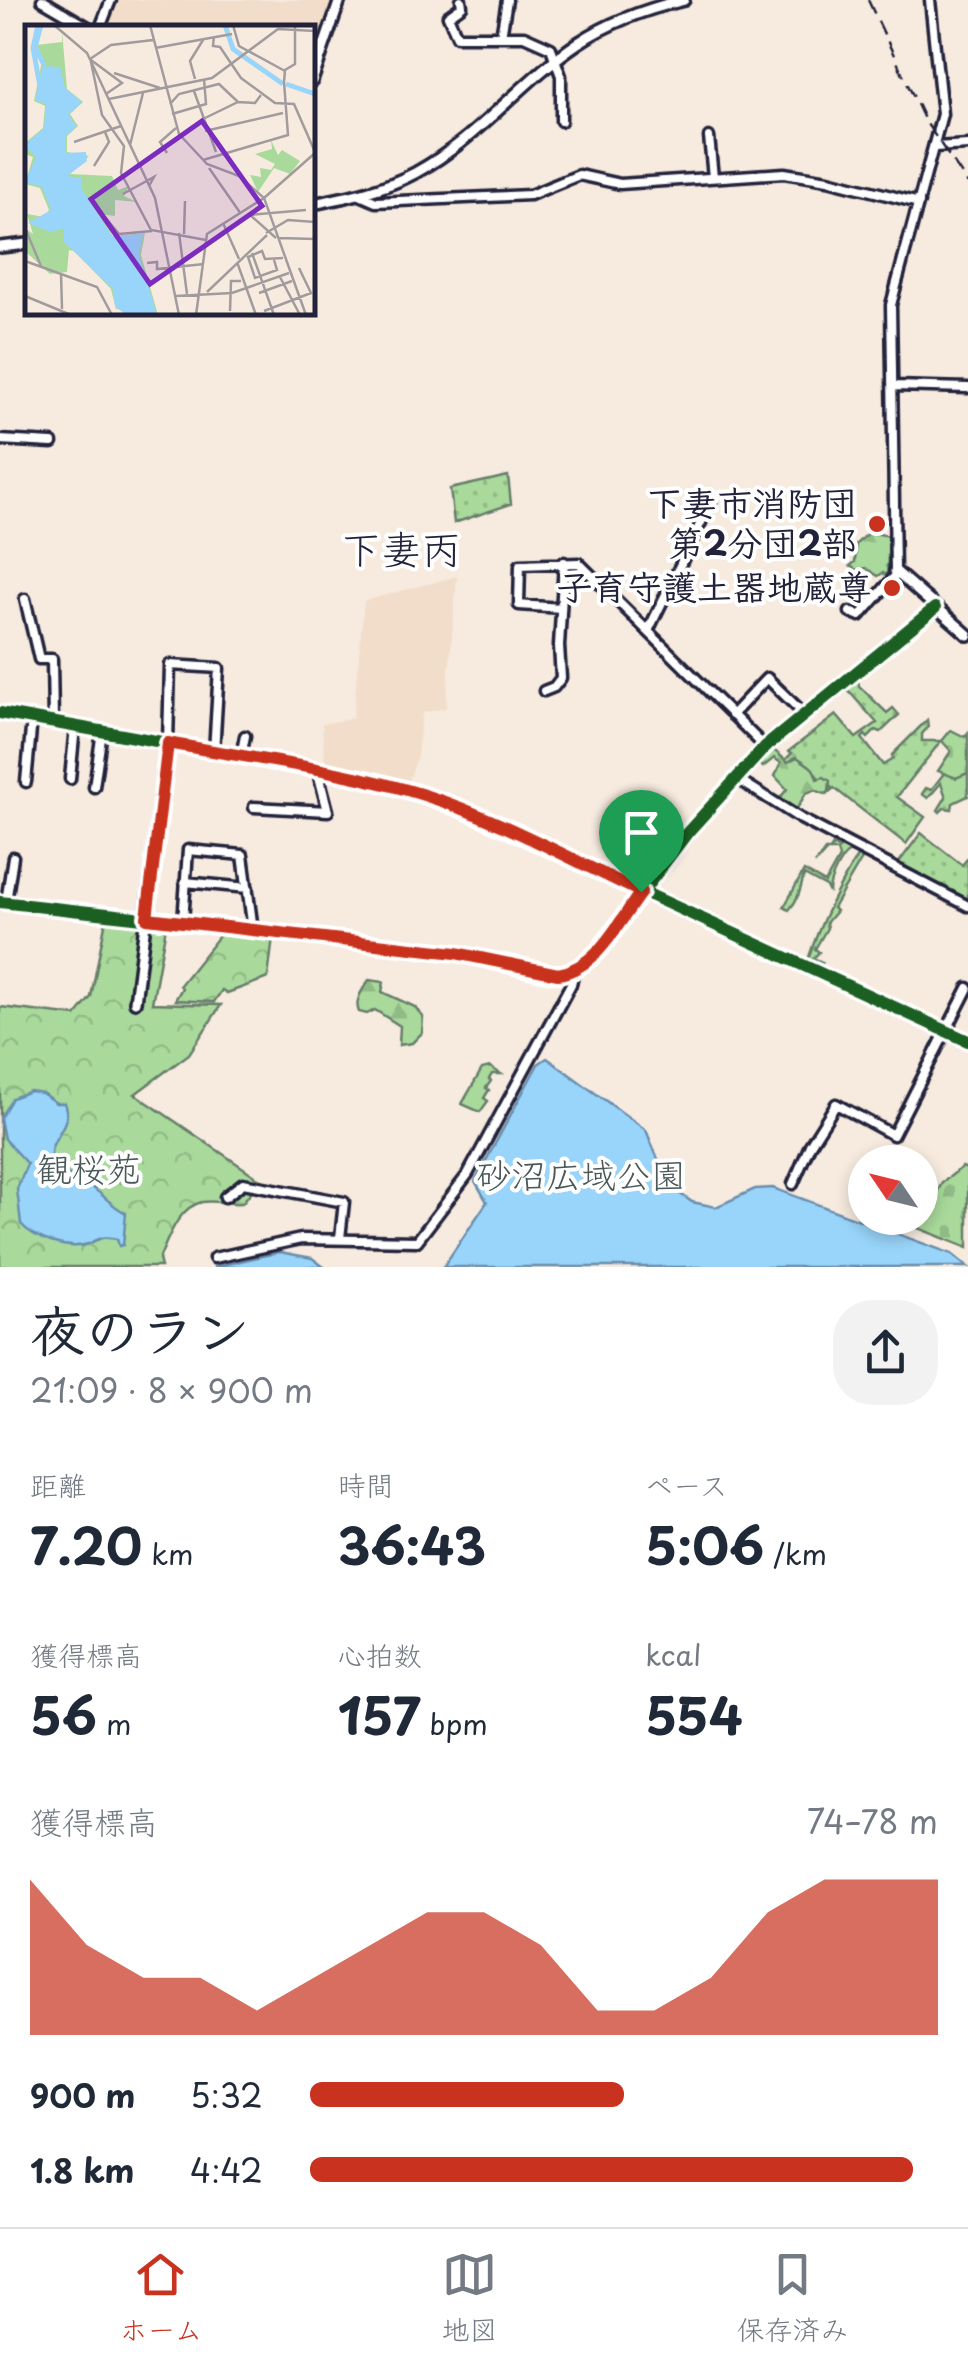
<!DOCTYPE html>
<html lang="ja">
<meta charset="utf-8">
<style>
:root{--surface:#fff;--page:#f2f2f3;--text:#1f2937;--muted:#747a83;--line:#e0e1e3;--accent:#c8321e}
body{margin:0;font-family:"Playpen Sans","Klee One",sans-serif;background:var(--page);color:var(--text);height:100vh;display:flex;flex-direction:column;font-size:38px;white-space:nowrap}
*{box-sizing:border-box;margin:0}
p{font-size:32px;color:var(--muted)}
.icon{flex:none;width:55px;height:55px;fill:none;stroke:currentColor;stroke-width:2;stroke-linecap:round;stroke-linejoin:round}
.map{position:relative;height:1267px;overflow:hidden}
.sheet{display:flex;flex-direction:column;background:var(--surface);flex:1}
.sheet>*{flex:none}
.needle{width:65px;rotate:305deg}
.fabs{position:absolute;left:848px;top:1145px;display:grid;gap:20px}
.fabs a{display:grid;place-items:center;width:90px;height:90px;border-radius:50%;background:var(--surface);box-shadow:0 5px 15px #0003;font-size:50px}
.pin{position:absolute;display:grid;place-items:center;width:85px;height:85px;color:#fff;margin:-102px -42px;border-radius:50% 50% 50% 0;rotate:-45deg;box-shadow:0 0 10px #0007}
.pin .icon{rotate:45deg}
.round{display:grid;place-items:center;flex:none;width:105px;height:105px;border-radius:40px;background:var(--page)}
.head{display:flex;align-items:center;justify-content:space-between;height:170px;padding:0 30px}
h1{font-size:55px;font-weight:700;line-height:75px}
.figures{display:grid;grid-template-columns:repeat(3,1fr);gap:15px;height:170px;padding:10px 30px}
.figures div{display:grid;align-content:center}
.figures b{font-size:50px;font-weight:700}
.figures small{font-size:28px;font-weight:400}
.figures p{font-size:28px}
.chart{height:280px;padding:20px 30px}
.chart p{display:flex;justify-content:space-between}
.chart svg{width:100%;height:180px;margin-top:10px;fill:var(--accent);opacity:.7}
ul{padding:0 30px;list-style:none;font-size:32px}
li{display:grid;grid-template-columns:160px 120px 1fr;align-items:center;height:75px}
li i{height:25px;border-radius:12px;background:var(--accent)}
.menu{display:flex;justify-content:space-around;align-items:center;height:140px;border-top:2px solid var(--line);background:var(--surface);font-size:28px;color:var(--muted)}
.menu a{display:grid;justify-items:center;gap:5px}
.menu .current{color:var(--accent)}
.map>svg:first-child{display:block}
.built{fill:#f1ddc9}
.grass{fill:url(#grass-dots);stroke:#667e6b;stroke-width:2.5}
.forest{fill:url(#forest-firs);stroke:#667e6b;stroke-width:2.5}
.cemetery{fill:url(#cemetery-stones);stroke:#667e6b;stroke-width:2.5}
.park{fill:url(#park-crowns);stroke:#667e6b;stroke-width:2.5}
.garden{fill:#a9da9b;stroke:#667e6b;stroke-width:2.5}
.water{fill:#99d5fa;stroke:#698dae;stroke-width:2.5}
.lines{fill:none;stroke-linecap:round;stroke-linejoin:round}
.minor-casing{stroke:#22223b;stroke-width:15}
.tertiary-casing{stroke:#22223b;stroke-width:16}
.minor{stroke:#fff;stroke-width:8}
.tertiary{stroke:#fff;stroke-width:9}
.rail{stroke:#22223b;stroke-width:2.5;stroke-dasharray:15 8;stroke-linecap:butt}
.cycleway-casing{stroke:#fff;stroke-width:19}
.cycleway{stroke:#1b5e20;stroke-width:12}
.route-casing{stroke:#fff;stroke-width:20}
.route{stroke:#c8321e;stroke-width:12}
.poi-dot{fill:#c8321e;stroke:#fff;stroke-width:4}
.labels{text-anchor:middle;stroke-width:8;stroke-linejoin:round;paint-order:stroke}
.poi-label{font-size:35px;font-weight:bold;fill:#22223b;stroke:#fff;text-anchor:end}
.park-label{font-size:35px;fill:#4a5958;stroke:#fff}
.quarter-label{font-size:40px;fill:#22223b;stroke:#fff}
.inset-river{fill:none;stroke:#99d5fa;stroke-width:5}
.inset-road{fill:none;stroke:#a29b9d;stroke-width:2.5}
.view{fill:#7b2cbf;fill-opacity:0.15;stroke:#7b2cbf;stroke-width:5}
.inset-edge{fill:none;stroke:#22223b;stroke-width:5}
</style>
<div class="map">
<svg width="968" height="1267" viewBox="0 0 968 1267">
<defs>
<pattern id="grass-dots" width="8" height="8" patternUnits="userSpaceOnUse" patternTransform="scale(2.5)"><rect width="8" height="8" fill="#a9da9b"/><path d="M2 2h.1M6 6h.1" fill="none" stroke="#91bb86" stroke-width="1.8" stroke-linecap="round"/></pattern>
<pattern id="forest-firs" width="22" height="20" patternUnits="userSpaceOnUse" patternTransform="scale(2.5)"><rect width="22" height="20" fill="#a9da9b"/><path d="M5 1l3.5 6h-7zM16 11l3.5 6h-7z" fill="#91bb86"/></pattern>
<pattern id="cemetery-stones" width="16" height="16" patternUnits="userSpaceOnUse" patternTransform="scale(2.5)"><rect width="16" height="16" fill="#a9da9b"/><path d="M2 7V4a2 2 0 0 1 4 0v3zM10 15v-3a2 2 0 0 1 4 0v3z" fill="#91bb86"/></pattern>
<pattern id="park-crowns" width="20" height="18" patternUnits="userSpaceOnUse" patternTransform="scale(2.5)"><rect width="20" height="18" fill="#a9da9b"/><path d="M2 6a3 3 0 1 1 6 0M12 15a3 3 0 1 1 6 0" fill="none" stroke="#91bb86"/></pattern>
</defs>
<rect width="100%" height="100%" fill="#f7ebdf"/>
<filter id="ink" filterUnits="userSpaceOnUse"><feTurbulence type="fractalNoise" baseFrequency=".01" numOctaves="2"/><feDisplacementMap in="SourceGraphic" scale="20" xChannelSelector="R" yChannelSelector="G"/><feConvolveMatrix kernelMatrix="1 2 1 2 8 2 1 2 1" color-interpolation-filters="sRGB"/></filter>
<g filter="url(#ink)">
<!-- built -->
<path class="built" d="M 115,0 L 334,0 L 313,55 L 312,28 L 104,28 Z
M 457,576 L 446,708 L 422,713 L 417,756 L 409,781 L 325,763 L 322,724 L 353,718 L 364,601 Z"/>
<!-- grass -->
<path class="grass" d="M 508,476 L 511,504 L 454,523 L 450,489 Z
M 858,676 L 859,686 L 887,713 L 893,708 L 899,715 L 881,732 L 876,730 L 868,738 L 865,735 L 862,738 L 883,765 L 893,759 L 892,755 L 927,720 L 928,727 L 922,734 L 922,741 L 941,741 L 897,797 L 925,817 L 906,844 L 834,788 L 829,792 L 831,787 C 816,779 809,763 794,758 L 789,763 L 785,760 L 792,753 L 789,751 L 836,715 L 856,738 L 877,723 L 846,688 Z
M 921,833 L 962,865 L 968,858 L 968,901 L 897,865 Z"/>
<!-- forest -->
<path class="forest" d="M 869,532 L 889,536 L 887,576 L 883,573 L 878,576 L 866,568 L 857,570 L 850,566 L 855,562 L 856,544 Z
M 771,748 L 788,762 L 797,757 C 807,765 814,765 817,779 L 824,777 L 830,781 L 829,792 L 825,794 L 815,790 L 806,793 L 795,812 L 777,802 L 787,789 L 775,776 L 781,763 L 774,758 L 763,767 L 760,764 Z
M 945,772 L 956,777 L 968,773 L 968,796 L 953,803 L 952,809 L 944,808 L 940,812 L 938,810 L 946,797 L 941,783 L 928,798 L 922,794 L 926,788 L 931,790 Z
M 369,980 L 384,982 L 382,992 L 415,1007 L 423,1017 L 422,1033 L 412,1043 L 399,1045 L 400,1026 L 375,1010 L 367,1014 L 359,1012 C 354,1001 362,990 369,980 Z"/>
<!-- cemetery -->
<path class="cemetery" d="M 951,730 L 965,737 L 968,733 L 968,773 L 956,778 L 938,771 L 951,751 L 942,741 Z
M 962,1167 L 968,1169 L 968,1248 L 918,1228 L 942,1183 Z"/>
<!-- park -->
<path class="park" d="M 107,914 L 167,921 L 152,1003 L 221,1005 L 189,1054 L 135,1094 L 261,1180 L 242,1203 C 229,1204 214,1200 202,1202 C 178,1207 168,1239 159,1259 L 161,1267 L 0,1267 L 0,1007 L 76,1016 L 91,997 Z
M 223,931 L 273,937 L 268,978 L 227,993 L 222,990 L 214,1002 L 175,1000 L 182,988 L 180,985 Z"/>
<!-- garden -->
<path class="garden" d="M 833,845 L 839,849 L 842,845 L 853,851 C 842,852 829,880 829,893 L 826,887 L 804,875 C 801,887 799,899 789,910 L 784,907 L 804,871 L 825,883 L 839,858 L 837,851 L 827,851 L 815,864 L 825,850 L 830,850 Z
M 859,853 L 863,857 L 833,908 L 836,911 L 826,923 L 827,928 L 815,949 L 819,952 L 813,959 L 822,963 L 818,966 L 808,960 C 821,920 838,888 859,853 Z
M 490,1067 L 501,1074 L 492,1074 L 489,1079 L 491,1081 L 486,1088 L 489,1090 L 484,1098 L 488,1101 L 480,1112 L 462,1104 L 482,1069 Z"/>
<!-- water -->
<path class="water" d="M 547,1058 L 646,1130 L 665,1176 L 679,1193 L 692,1202 L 716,1207 L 755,1189 L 773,1188 L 952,1254 L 968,1267 L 443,1267 L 487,1202 L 475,1181 L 538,1064 Z
M 30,1091 L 42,1093 L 56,1103 L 64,1103 C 72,1122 58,1130 52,1147 C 45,1173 72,1175 87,1184 C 101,1192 111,1206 126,1213 L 123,1245 L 119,1246 L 117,1239 C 104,1235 99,1239 88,1244 C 68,1251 34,1239 21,1224 L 17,1189 L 27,1164 L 4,1139 L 0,1118 L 12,1098 Z
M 280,1252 L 312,1258 L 324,1267 L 213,1267 Z"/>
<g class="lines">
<defs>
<path id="minor" d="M 42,0 L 90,28
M 461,0 L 462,6 L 448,16 L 457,36 L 524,36 L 551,48 L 561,76 L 561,121
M 100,28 L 111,0
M 501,36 L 507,0
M 709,137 L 713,177
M 935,147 L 968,145
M 360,195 L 376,202 L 530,195 L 579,175 L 620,184 L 784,173 L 828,180 L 919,203
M 894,386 L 968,388
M 0,440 L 52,443
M 895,571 L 891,305 L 942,114 L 930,0
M 25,599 L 39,659 L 52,659 L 53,722
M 561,608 L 519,605 L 520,565 L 579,563 L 765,747
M 850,612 L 860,616 L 897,574
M 648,631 L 711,502
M 544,691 L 554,687 L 561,678 L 559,646 L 564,562
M 732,715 L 767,678 L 804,714
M 168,743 L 170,665 L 219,668 L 214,752
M 241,756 L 245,736
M 736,778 L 801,819 L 968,906
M 70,779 L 75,726
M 26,782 L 32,719
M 94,787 L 102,731
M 254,807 L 328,811 L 317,769
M 185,882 L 248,888
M 0,902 L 456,953 L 548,974 L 574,971 L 596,953 L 687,833 L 765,747 L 935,608
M 6,902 L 13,857
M 183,922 L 188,850 L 243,855 L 253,930
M 793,1184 L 810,1145 L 836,1104 L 893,1135 L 968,988
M 225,1197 L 243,1183 L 344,1202 L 340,1238
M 214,1258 L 301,1239 L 417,1241 L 468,1174 L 571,984 L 574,971"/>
<path id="tertiary" d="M 312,81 L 340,0
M 312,204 C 348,197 383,190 415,173 C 477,140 520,82 578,43 C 611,21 646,9 684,0
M 0,247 L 28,244
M 895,571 L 968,635
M 0,713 L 363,778 L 423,795 L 480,817 L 968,1041
M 135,1002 L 168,743"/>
</defs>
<!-- minor casing -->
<use href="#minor" class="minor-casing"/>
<!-- tertiary casing -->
<use href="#tertiary" class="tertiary-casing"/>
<!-- minor -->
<use href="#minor" class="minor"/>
<!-- tertiary -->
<use href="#tertiary" class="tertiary"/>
<!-- rail -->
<path class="rail" d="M 868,0 L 925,121 L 968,184"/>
<defs>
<path id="cycleway" d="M 0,713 L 363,778 L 423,795 L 480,817 L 968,1041
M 0,902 L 456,953 L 548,974 L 574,971 L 596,953 L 687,833 L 765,747 L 935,608"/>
</defs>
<!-- cycleway casing -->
<use href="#cycleway" class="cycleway-casing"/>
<!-- cycleway -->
<use href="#cycleway" class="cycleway"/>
</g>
</g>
<g class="lines" filter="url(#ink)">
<defs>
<path id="route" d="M 168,743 C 253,759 341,769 424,795 C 499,819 570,859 641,892 C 619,921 598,968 558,974 L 456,953 L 147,918 Z"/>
</defs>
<!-- route casing -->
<use href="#route" class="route-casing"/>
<!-- route -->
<use href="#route" class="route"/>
</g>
<!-- markers -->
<g class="poi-dot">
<circle cx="877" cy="524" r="10"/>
<circle cx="892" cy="588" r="10"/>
</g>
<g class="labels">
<!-- poi labels -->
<g class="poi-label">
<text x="857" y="516">下妻市消防団<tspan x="857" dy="40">第2分団2部</tspan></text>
<text x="872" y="600">子育守護土器地蔵尊</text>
</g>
<!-- park labels -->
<g class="park-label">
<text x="89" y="1182">観桜苑</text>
<text x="581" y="1188">砂沼広域公園</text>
</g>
<!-- quarter labels -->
<g class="quarter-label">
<text x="401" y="564">下妻丙</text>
</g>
</g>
<!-- overview -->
<g transform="translate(25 25)">
<rect width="290" height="290" fill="#f7ebdf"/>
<path d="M 246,115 L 253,130 L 257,125 L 275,136 L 265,149 L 249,143 L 233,167 L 225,150 L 236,152 L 235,143 L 246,145 L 250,139 L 230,129 L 247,124 Z" fill="#a9da9b"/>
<path d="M 37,6 L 42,64 L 58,77 L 45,89 L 53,101 L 42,111 L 42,127 L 64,131 L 45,149 L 87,151 L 93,165 L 104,161 L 99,171 L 112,177 L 90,175 L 90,191 L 74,189 L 88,211 L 120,208 L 116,230 L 133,290 L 91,284 L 86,264 L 49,226 L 44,225 L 42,247 L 25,249 L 0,226 L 0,203 L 8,209 L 2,189 L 19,192 L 24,185 L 15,163 L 0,159 L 8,132 L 0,129 L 0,118 L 18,103 L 20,81 L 9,76 L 17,36 L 11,20 L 37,17 Z" fill="#a9da9b"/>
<path d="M 18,41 L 35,42 L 40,63 L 57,77 L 43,90 L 52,101 L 41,111 L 41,128 L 61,127 L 62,136 L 42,151 L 56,153 L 56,163 L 87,211 L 118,209 L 114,230 L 132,290 L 101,290 L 90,281 L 88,264 L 39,217 L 39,203 L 26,207 L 3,198 L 26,185 L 17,162 L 0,157 L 11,132 L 0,120 L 19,103 L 21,79 L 10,75 Z" fill="#99d5fa"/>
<path class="inset-river" d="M 13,0 L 8,23 L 15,61M 16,0 L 10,22 L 19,40M 200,0 L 208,24 L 258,59M 261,59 L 290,69"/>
<path class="inset-road" d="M 29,0 L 62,28 L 130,173 L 154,290M 125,0 L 154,109 L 182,139 L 214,151 L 239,173 L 182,209 L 171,290M 208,0 L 214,21 L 260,46M 189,11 L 188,21 L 195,22 L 216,53 L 250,78 L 269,79 L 290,127M 130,23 L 207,9M 65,34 L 86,20 L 128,15M 66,35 L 97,58 L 81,69M 66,37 L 77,90 L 99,121 L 96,148 L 126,205 L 181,215M 89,48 L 135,63M 170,54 L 165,36 L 178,15M 169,66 L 191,127M 84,74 L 187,53 L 253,4 L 290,6M 145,79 L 154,69 L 194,59 L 213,77M 147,89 L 181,79 L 179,54M 178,94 L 213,77 L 230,78 L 236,70M 180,106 L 258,88M 49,117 L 96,101M 105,120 L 118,68M 142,128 L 135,117 L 151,103M 178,135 L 263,110 L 259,57 L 260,45 L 270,39 L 270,0M 69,141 L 84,117 L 80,107M 184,143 L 216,189M 98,169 L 129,152 L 124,161M 224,189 L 251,213M 224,190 L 281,185M 80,192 L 94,209 L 127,206M 198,198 L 214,234M 0,203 L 16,241M 154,208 L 162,269M 241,208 L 263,195 L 290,197M 159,209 L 160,176M 254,213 L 290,214M 227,228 L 249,290M 249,235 L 252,245 L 230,253 L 223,232 L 237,226 L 240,234 L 258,233M 0,236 L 72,262 L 87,290M 212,237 L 231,290M 122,238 L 132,237 L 132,244 L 179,239M 36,248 L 37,284M 255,252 L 275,290M 182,267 L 242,210M 234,268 L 267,256M 0,271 L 46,290M 151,271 L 207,268 L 264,248M 205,286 L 206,256 L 216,256M 239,286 L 286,268 L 274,243M 281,290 L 239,173 L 290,128"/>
<path class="view" d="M 177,96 L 237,181 L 125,259 L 66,174 Z"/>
<rect width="290" height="290" class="inset-edge"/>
</g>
</svg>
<div class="fabs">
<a><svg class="needle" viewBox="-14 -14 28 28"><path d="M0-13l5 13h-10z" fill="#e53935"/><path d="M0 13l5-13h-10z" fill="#747a83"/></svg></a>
</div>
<div class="pin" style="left:641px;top:892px;background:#1e9e55"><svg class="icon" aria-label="arrive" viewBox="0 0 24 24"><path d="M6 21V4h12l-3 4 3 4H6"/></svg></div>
</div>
<section class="sheet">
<div class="head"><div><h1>夜のラン</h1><p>21:09 · 8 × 900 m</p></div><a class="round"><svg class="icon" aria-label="share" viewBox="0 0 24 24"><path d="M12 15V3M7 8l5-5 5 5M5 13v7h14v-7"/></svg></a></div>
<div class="figures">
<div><p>距離</p><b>7.20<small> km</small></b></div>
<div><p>時間</p><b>36:43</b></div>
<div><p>ペース</p><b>5:06<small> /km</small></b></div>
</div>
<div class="figures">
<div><p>獲得標高</p><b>56<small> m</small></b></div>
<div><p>心拍数</p><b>157<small> bpm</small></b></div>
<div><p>kcal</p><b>554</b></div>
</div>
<div class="chart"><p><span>獲得標高</span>74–78 m</p>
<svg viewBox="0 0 160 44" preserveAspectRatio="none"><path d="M0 44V6L10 22L20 30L30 30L40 38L50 30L60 22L70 14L80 14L90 22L100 38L110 38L120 30L130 14L140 6L150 6L160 6V44z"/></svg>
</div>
<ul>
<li><b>900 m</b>5:32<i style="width:50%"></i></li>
<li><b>1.8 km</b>4:42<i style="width:96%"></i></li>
</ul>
</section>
<nav class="menu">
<a class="current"><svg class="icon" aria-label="home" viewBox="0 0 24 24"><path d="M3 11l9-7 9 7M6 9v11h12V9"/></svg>ホーム</a>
<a><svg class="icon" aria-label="map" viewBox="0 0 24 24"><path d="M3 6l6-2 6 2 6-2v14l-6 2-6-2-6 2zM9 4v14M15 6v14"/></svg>地図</a>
<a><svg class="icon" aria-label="saved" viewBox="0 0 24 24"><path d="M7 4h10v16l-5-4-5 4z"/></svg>保存済み</a>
</nav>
